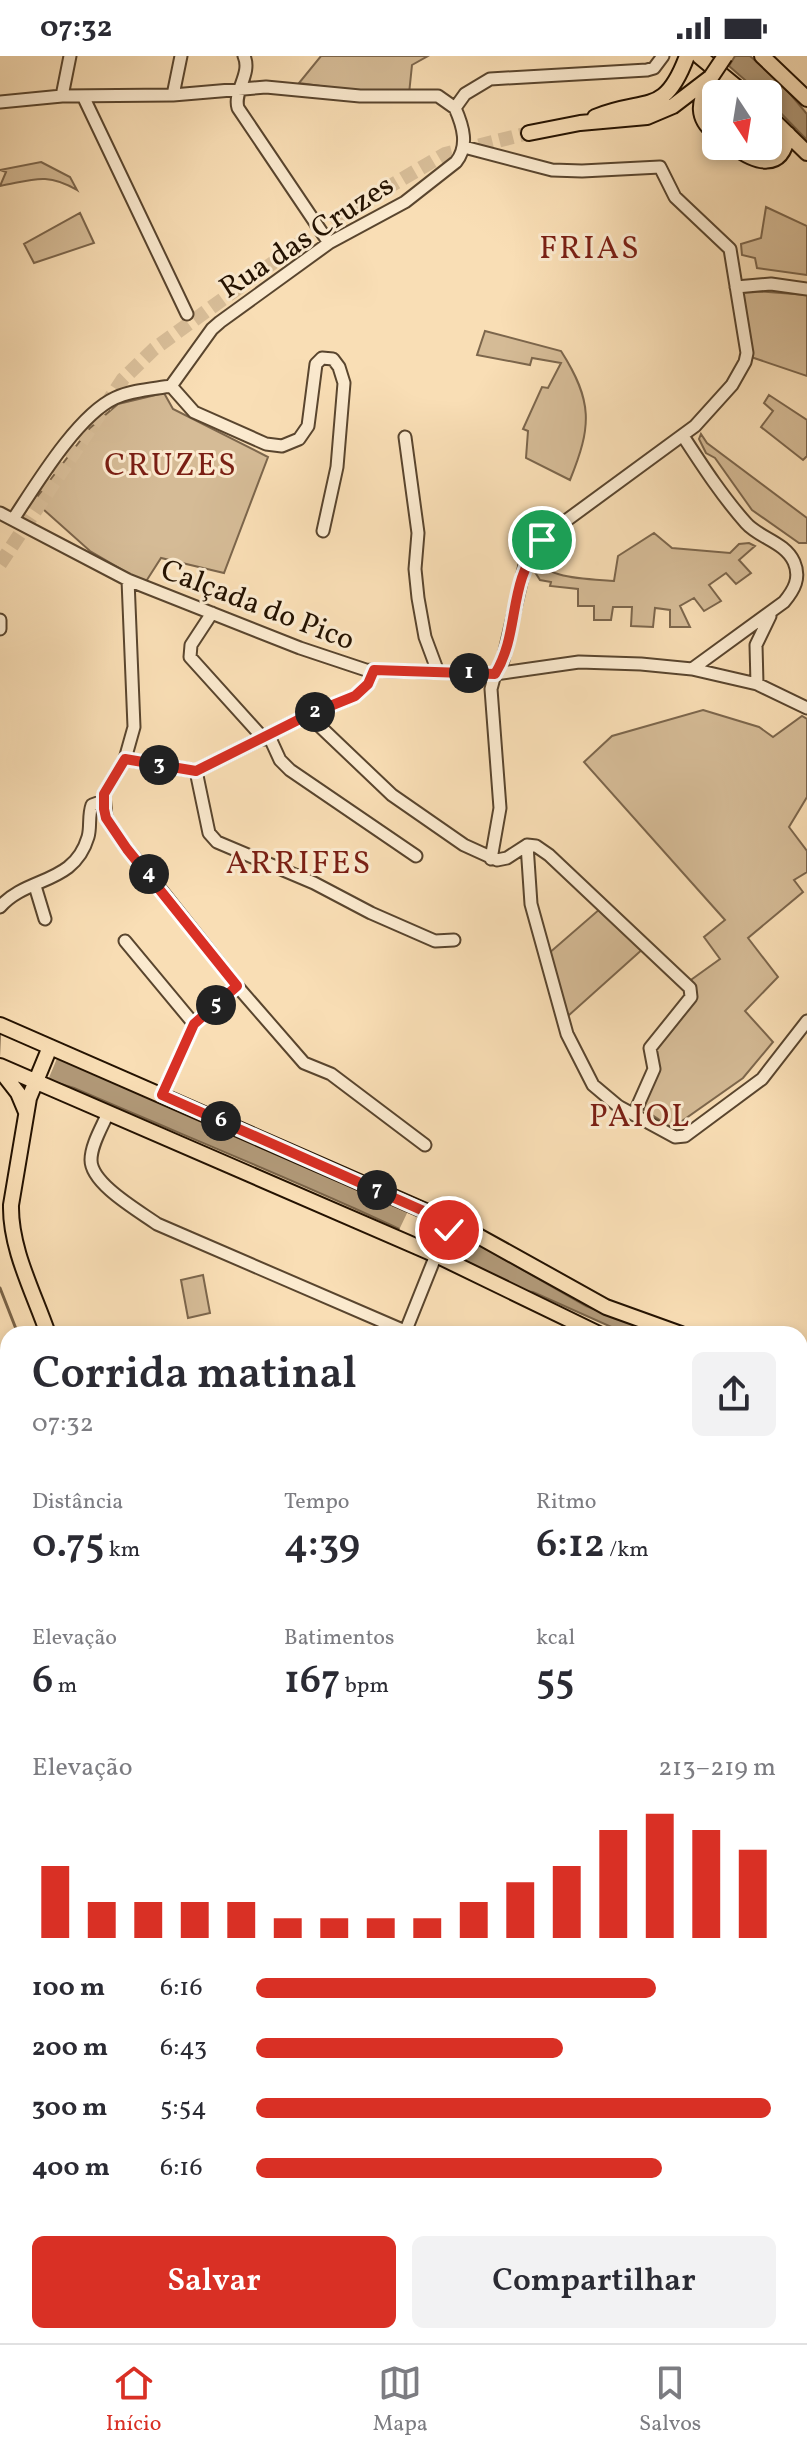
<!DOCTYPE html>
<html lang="pt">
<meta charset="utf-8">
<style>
:root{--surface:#fff;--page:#f2f2f3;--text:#2b2b33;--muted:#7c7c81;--line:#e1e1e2;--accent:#d93025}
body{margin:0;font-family:Vollkorn,serif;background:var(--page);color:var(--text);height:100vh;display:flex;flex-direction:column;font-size:30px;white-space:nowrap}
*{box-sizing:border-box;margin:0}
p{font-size:26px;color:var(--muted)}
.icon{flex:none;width:44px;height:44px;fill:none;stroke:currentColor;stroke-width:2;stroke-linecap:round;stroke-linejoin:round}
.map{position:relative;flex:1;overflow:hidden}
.sheet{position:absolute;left:0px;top:1270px;width:808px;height:1018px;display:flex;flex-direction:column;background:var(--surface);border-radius:24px 24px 0 0;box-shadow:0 4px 12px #0003}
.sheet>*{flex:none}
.needle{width:52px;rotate:168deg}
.controls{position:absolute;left:702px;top:24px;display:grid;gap:16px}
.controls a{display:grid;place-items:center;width:80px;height:80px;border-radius:12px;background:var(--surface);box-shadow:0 4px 12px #0003;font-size:40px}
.pin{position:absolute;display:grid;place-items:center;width:68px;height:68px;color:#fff;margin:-34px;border:4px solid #fff;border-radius:50%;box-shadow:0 2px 8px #0007}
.km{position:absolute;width:40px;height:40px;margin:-20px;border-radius:50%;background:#222;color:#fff;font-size:22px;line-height:40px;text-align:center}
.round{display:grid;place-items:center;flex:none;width:84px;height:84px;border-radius:12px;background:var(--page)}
.head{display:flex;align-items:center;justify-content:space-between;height:136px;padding:0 32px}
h1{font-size:44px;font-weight:600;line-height:60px}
.stats{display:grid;grid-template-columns:repeat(3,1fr);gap:12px;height:136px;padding:8px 32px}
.stats div{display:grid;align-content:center}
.stats b{font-size:40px;font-weight:600}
.stats small{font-size:22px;font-weight:400}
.stats p{font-size:22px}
.chart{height:224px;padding:16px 32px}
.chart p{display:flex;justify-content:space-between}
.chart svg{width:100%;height:144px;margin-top:8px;stroke:var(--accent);stroke-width:6}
.action{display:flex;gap:16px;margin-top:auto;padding:16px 32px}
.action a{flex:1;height:92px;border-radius:12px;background:var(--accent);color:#fff;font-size:32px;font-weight:600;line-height:92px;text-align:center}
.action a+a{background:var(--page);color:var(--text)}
ul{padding:0 32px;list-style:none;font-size:26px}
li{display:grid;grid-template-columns:128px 96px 1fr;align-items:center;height:60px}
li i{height:20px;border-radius:10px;background:var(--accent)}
.status{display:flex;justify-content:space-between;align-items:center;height:56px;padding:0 40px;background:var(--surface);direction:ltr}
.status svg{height:22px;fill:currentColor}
.menu{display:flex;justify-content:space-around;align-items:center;height:112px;border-top:2px solid var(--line);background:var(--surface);font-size:22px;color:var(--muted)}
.menu a{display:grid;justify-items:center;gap:4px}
.menu .active{color:var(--accent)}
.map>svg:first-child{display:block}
.green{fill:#d5bb96;stroke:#7c664c;stroke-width:2}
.water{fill:#b19978;stroke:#796348;stroke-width:2}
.pier{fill:#f9deb5}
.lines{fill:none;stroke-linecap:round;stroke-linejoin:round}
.stream{stroke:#796348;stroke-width:3}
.major-tunnel{stroke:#d9bf9a;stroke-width:14;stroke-dasharray:14 7;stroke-linecap:butt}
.minor-casing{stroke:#59452e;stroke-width:15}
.major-casing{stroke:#241201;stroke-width:18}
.minor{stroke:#fbeacf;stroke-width:11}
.major{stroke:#f9deb5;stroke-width:14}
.major-bridge-casing{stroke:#241201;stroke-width:18;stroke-linecap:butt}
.major-bridge{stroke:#f9deb5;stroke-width:14}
.route-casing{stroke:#fff;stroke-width:16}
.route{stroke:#d93025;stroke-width:10}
.labels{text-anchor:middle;stroke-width:6;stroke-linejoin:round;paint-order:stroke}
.street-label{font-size:30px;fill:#241201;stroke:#fbeacf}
.neighbourhood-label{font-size:32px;letter-spacing:2px;fill:#7a1f14;stroke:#fbeacf}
</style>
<div class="status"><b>07:32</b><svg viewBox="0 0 49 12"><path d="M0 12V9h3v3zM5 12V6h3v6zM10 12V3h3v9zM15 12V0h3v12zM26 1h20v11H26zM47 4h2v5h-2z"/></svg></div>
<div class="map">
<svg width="807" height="2287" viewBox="0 0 807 2287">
<rect width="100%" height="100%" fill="#f9deb5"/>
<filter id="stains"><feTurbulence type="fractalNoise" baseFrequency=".0025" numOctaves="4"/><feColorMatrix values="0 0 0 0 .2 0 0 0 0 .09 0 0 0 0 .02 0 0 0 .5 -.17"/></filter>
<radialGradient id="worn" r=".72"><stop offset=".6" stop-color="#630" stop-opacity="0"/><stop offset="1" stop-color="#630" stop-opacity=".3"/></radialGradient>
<!-- green -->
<path class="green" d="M 321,0 L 428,0 L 412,9 L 409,38 L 356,35 L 299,27 Z
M 41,106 L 70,121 L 77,134 C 46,116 33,124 0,130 L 6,116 L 0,114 Z
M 766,151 L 807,170 L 807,219 L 757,212 L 755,202 L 742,199 L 741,188 L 761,182 Z
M 80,157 L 94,187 L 34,207 L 24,188 Z
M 743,234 L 807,239 L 807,320 L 751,301 Z
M 485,275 L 561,295 C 593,345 592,370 570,424 L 526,402 L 528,375 L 523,373 L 542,331 L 548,332 L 561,307 L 532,302 L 530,309 L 477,299 Z
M 164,337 L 173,353 L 268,401 L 224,517 L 161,502 L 145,527 L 90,495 L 34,445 L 90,372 L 118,348 Z
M 769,339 L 807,364 L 807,400 L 803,404 L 761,371 L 773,355 L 764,347 Z
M 701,378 L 707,387 L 807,462 L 807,487 L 799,487 L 752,454 L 715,402 L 706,397 L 699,383 Z
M 654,477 L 672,492 L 730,497 L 739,488 L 749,487 L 755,490 L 739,504 L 751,517 L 736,528 L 726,517 L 709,529 L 721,545 L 704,555 L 694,542 L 680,550 L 690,571 L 670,571 L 670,554 L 655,552 L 653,571 L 631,570 L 632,551 L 613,551 L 611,564 L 594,564 L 594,550 L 578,550 L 578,533 L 550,530 L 551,526 L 540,524 L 533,513 L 541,496 C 532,524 594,523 614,525 L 618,500 Z
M 703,654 L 759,671 L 773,681 L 802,660 L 807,663 L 807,741 L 789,771 L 807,795 L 807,816 L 794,824 L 803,836 L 748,882 L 778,921 L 745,955 L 773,986 L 743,1022 L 672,1072 L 640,1051 L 656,992 L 696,941 L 688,926 L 720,903 L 704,881 L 725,864 L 584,706 L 612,680 Z
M 601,852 L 645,891 L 568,960 L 548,898 Z
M 203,1219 L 210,1257 L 188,1262 L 181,1224 Z"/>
<!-- water -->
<path class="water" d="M 735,0 L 750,0 L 781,27 L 807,58 L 807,84 L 768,44 L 768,38 L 761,38 L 729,10 Z
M 0,976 L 297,1104 L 460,1178 L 586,1250 L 658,1278 L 627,1278 L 533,1236 L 523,1235 C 379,1157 224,1097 74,1032 L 48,1024 L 0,1002 Z"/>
<!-- pier -->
<path class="pier" d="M 1,976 L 58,1000 L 48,1024 L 0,1002 Z
M 408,1155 L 462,1179 L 453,1199 L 399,1174 Z"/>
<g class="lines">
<!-- stream -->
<path class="stream" d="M 0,1232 L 18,1278
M 374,2280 L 375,2287"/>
<!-- major-tunnel -->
<path class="major-tunnel" d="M 0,508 L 123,323 L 154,293 L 332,164 L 445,98 L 529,77"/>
<defs>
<path id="minor" d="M 244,0 C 252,18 233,35 238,52 L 329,187
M 173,39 L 181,0
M 62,40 L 70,0
M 83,40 L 187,258
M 0,46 L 62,40 L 173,39 L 266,31 L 360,40 L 438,40 L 455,52
M 455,52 L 465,38 L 490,23 L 647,14 L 654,12 L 663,0
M 464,91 L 552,114 L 582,115 L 660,111 L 675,141 L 730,193 L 747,297 L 745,306 L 732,329 L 695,370 L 556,472 L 542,484 L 525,509 L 503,604 L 495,618 L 491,633 L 500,752 L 491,803
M 736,231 L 771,228 L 807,233
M 171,330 L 194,356 L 266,388 L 282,390 L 299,383 L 308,370 L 316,308 L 322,302 L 333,303 L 339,311 L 344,327 L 337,411 L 323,475
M 683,380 C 702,409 722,440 746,467 C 759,482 785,486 794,506 C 801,522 794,534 784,546 L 692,613
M 405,381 L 418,477 L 415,513 L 418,542 L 425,581 L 438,616
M 0,457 L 128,524 L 300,592 L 366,614 L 495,618 L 579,606 L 641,608 L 692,613 L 757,628 L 807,652
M 14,462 C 37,427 78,359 115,342 C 132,334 153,333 171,330 L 212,273 L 220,266 L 329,187 L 405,146 L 456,106 C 469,90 463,70 455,52
M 128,524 L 134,671 L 125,703 L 104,738 L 106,762 L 127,793 L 146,815 L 237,930 L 304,1007 L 331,1018 L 425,1089
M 212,557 L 191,589 L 190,601 L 264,683
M 0,564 L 0,573
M 757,628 L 756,589 L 770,560
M 308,659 L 392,739 L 464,789 L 497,804 L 507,802 L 527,789
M 269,680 L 280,704 L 290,714 L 416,800
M 125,703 L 196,715 L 308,659 L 355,640 L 368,628 L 374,614
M 196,715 L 209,777 L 217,786 L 314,827 L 371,857 L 435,885 L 454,884
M 527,789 L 531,848 L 567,978 L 593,1029 L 618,1050 L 675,1081 L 685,1080 L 762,1023 L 807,965
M 527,789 L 536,790 L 549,799 L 690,932 L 691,941 L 650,992 L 654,1013 L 634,1058
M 35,830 L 45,863
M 0,851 C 27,820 74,829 88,781 C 91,771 88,760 92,749 L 103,745
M 125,885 L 194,968
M 162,1039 L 194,968 L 237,930
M 108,1057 C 102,1071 91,1089 91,1104 C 91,1128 139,1155 157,1168 L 407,1276
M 407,1278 L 408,1269 L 436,1199
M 0,1308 L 8,1306
M 800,1408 L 807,1411
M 0,1523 L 8,1540
M 800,1568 L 807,1560
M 0,1585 L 8,1582
M 0,1664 L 8,1664
M 800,1688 L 807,1690
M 0,1822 L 8,1832
M 800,1957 L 807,1968
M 800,2179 L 807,2166
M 91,2287 L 99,2280
M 330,2287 L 334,2280
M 728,2287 L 733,2280"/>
<path id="major" d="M 699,0 L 745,38
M 762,0 L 807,43
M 709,25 C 699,46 695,62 716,78
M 768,59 L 807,97
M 595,61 C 646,40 664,62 687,0
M 529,77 L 580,67 L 647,61 L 673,50 L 711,21
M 733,90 C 756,107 782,116 788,78
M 0,969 L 462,1171 L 606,1251 L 681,1278
M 0,1010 L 436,1199 L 599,1278
M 0,1014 L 18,1037 L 26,1056
M 436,1199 L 453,1168
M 48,1278 C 34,1237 10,1193 11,1149 L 29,1042 L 50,991
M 800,1324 L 807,1326
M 800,1361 L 807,1364
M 601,2287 L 604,2280"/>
</defs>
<!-- minor casing -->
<use href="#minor" class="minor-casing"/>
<!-- major casing -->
<use href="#major" class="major-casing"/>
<!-- minor -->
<use href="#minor" class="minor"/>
<!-- major -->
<use href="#major" class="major"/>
<defs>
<path id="major-bridge" d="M 711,21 L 725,0"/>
</defs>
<!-- major-bridge casing -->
<use href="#major-bridge" class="major-bridge-casing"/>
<!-- major-bridge -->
<use href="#major-bridge" class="major-bridge"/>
</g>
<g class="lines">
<defs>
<path id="route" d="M 449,1174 L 453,1168 L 162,1039 L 194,968 L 237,930 L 127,793 L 106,762 L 104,753 L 104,738 L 125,703 L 196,715 L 308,659 L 355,640 L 368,628 L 374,614 L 495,618 C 521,575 506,530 542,484"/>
</defs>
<!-- route casing -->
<use href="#route" class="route-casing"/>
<!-- route -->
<use href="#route" class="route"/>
</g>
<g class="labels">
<!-- street labels -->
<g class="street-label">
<text transform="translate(306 180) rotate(-33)" y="10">Rua das Cruzes</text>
<text transform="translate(258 548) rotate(21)" y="10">Calçada do Pico</text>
</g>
<!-- neighbourhood labels -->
<g class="neighbourhood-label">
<text x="590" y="202">FRIAS</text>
<text x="171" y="419">CRUZES</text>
<text x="299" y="817">ARRIFES</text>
<text x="640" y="1070">PAIOL</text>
</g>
</g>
<rect width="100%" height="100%" filter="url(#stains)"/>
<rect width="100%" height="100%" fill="url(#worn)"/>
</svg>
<div class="controls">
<a><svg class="needle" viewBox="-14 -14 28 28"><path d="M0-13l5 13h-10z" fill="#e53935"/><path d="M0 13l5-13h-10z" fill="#7c7c81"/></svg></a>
</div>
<div class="pin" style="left:542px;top:484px;background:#1e9e55"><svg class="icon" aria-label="arrive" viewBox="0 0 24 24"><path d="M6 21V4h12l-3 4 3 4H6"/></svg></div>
<div class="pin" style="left:449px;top:1174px;background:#d93025"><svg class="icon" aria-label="check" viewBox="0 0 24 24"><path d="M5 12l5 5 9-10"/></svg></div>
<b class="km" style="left:469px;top:617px">1</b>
<b class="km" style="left:315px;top:656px">2</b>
<b class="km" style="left:159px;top:709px">3</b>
<b class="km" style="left:149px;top:818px">4</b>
<b class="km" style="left:216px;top:949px">5</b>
<b class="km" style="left:221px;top:1065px">6</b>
<b class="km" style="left:377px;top:1134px">7</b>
<section class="sheet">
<div class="head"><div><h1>Corrida matinal</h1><p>07:32</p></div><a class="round"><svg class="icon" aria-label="share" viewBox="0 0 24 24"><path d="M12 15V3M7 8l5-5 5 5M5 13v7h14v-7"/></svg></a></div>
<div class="stats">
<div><p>Distância</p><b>0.75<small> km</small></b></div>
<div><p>Tempo</p><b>4:39</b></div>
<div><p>Ritmo</p><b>6:12<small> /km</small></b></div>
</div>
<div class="stats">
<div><p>Elevação</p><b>6<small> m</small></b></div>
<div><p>Batimentos</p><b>167<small> bpm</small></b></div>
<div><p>kcal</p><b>55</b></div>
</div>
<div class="chart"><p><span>Elevação</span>213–219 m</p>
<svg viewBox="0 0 160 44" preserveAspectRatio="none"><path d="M5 44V22M15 44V33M25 44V33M35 44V33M45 44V33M55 44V38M65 44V38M75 44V38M85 44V38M95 44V33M105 44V27M115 44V22M125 44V11M135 44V6M145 44V11M155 44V17"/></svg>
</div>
<ul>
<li><b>100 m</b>6:16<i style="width:77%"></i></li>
<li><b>200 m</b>6:43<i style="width:59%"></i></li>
<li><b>300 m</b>5:54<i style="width:99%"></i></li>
<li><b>400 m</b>6:16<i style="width:78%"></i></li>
</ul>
<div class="action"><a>Salvar</a><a>Compartilhar</a></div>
</section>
</div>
<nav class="menu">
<a class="active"><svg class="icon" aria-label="home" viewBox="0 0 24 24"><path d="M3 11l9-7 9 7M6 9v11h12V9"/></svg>Início</a>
<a><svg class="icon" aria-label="map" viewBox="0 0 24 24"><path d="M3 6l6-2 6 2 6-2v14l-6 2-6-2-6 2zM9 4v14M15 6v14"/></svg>Mapa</a>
<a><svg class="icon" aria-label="saved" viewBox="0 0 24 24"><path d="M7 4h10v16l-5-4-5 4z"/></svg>Salvos</a>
</nav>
